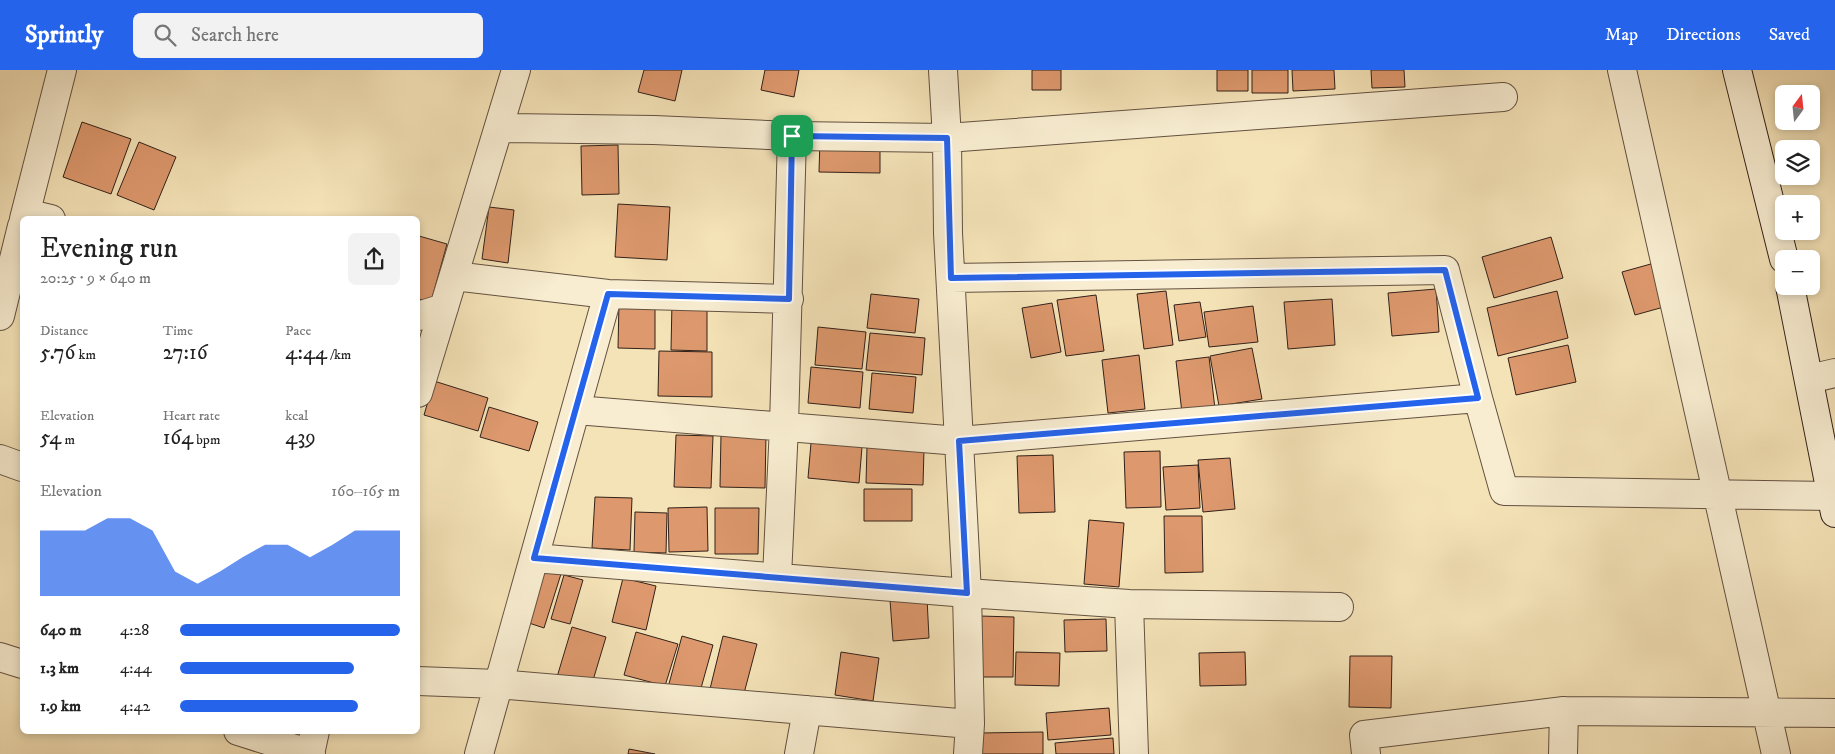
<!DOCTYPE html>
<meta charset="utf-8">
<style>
:root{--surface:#fff;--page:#f2f2f2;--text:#222;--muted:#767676;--accent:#2563eb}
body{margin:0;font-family:"IM FELL DW Pica",serif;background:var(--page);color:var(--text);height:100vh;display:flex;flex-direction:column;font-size:19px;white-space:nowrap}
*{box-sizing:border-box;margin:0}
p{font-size:16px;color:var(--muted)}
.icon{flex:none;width:28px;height:28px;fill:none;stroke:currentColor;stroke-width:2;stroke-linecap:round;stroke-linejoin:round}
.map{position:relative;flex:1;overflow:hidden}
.drawer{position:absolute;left:20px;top:146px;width:400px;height:518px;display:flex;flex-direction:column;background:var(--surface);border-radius:8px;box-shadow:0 2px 8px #0003}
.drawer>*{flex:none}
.needle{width:32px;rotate:15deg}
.fabs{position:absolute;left:1775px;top:15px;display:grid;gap:10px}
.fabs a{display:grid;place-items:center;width:45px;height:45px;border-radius:8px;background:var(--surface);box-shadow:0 2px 8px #0003;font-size:25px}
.pin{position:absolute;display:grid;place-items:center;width:42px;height:42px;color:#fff;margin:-21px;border-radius:10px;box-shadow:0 2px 8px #0006}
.round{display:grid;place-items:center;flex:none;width:52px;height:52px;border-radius:8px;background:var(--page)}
.headline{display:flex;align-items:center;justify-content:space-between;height:85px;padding:0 20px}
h1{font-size:28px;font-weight:600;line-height:38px}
.stats{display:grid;grid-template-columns:repeat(3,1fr);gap:8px;height:85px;padding:5px 20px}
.stats div{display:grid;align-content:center}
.stats b{font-size:21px;font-weight:600}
.stats small{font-size:14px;font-weight:400}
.stats p{font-size:14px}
.chart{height:140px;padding:10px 20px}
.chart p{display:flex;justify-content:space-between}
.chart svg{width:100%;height:90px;margin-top:5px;fill:var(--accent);opacity:.7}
ul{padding:0 20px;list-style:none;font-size:16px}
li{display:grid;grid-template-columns:80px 60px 1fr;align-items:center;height:38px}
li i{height:12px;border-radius:6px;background:var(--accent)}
header{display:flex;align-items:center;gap:30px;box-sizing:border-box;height:70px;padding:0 25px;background:var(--accent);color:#fff}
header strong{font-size:24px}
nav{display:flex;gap:28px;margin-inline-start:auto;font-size:18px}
.search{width:350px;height:45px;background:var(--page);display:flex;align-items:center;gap:12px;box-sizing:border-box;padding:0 18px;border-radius:8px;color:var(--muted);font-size:19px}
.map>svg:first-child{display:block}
.building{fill:#dd986d;stroke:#322018}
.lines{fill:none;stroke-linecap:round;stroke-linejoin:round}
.street-casing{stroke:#635140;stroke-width:30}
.secondary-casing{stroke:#322018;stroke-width:30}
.street{stroke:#f8edd1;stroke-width:28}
.secondary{stroke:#f8edd1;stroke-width:28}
.route-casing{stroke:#fff;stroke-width:10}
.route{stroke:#2563eb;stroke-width:6}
</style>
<header>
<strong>Sprintly</strong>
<div class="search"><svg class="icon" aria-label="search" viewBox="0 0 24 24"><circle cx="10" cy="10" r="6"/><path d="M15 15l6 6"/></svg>Search here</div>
<nav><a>Map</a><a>Directions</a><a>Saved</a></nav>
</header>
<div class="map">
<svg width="1835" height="684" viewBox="0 0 1835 684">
<rect width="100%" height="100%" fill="#f5e3b8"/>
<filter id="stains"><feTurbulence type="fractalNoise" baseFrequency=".004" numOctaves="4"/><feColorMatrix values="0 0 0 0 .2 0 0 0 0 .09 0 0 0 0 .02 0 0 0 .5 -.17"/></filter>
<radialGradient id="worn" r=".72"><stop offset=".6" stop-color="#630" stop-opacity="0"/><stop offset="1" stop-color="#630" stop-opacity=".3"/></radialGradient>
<!-- building -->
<path class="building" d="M 644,0 L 682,0 L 675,31 L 638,22 Z
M 765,0 L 799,0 L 794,27 L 761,20 Z
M 1032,0 L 1061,0 L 1061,20 L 1032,20 Z
M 1217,0 L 1248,0 L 1248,21 L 1217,21 Z
M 1252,0 L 1288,0 L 1288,23 L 1252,23 Z
M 1292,0 L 1334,0 L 1335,19 L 1293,21 Z
M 1371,0 L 1404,0 L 1405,17 L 1372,18 Z
M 82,52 L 131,69 L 111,124 L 63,107 Z
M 820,69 L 880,70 L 880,103 L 819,102 Z
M 139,72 L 176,87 L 154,140 L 117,125 Z
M 618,75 L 619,124 L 582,125 L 581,76 Z
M 618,134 L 670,137 L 667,190 L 615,187 Z
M 489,137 L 514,140 L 508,193 L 482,189 Z
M 419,166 L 447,174 L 431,232 L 418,229 Z
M 1551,167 L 1563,208 L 1494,228 L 1482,187 Z
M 1658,192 L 1671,235 L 1635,245 L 1622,202 Z
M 1436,219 L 1439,262 L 1392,266 L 1388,223 Z
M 1166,221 L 1173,275 L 1144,279 L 1137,224 Z
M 1557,221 L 1568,268 L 1498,286 L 1487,238 Z
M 871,224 L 919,229 L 915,263 L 867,258 Z
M 1096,225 L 1104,281 L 1066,286 L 1057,230 Z
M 1332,229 L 1335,275 L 1288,279 L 1284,232 Z
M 672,231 L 707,232 L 707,281 L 671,280 Z
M 619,232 L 655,232 L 655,279 L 618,278 Z
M 1200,232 L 1206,267 L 1179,271 L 1174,235 Z
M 1052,233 L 1061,282 L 1031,288 L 1022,238 Z
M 1253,236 L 1258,272 L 1209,277 L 1204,242 Z
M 818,257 L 866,262 L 862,299 L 815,295 Z
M 870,263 L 925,268 L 922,305 L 866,300 Z
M 1568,275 L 1576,312 L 1516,325 L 1508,288 Z
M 1252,278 L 1262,329 L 1219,336 L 1210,286 Z
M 659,281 L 712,282 L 712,327 L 658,326 Z
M 1139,285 L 1145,339 L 1108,343 L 1102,290 Z
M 1209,287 L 1215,339 L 1182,343 L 1176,291 Z
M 811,297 L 863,302 L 860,338 L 808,333 Z
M 872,303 L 916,307 L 913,343 L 869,339 Z
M 434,311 L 488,328 L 478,361 L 424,345 Z
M 489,337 L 538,352 L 529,381 L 480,367 Z
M 721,364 L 766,364 L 765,418 L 720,417 Z
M 676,365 L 713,366 L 711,418 L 674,417 Z
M 811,373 L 862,377 L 859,413 L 808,408 Z
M 867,377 L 924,379 L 923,415 L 866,413 Z
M 1160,381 L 1161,437 L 1126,438 L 1124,382 Z
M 1053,385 L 1055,442 L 1019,443 L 1017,386 Z
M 1230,388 L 1235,439 L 1203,442 L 1198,390 Z
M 1198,395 L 1200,438 L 1166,440 L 1163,397 Z
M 864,419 L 912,419 L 912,451 L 864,451 Z
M 595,427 L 632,428 L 630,480 L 592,478 Z
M 707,437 L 708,481 L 669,482 L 668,438 Z
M 715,438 L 759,438 L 758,484 L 715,484 Z
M 635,442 L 667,443 L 666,483 L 634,482 Z
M 1164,446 L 1202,446 L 1203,502 L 1165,503 Z
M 1089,450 L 1124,453 L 1119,517 L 1084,514 Z
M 540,497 L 561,504 L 544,558 L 523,551 Z
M 564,505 L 583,510 L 570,554 L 551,549 Z
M 623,508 L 656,516 L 646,560 L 612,552 Z
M 927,528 L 929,568 L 893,571 L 890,530 Z
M 980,546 L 1014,547 L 1013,607 L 979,607 Z
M 1106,549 L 1107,581 L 1065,582 L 1064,550 Z
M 572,557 L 606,567 L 591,617 L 557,607 Z
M 636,562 L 678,574 L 665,616 L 624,605 Z
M 682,566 L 713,575 L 698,629 L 667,621 Z
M 723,566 L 757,574 L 742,631 L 709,623 Z
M 841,582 L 879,588 L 873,631 L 835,625 Z
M 1016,582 L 1060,583 L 1059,616 L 1015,615 Z
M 1245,582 L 1246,615 L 1200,616 L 1199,583 Z
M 1350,586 L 1392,586 L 1391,638 L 1349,637 Z
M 1109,638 L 1111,665 L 1048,670 L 1046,643 Z
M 1043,662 L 1043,684 L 980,684 L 980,663 Z
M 1113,668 L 1114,684 L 1056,684 L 1055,673 Z
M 629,679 L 655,684 L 628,684 Z"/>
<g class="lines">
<defs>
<path id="street" d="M 943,0 L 947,68 L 948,163 L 967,523 L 970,654 L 968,684
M 1622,0 L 1776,684
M 499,58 L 654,60 L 792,66 L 947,68 L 1503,27
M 26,143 L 51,149
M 24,149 L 62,0
M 454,206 L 608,224 L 789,229
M 951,208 L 1445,200 L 1478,328 L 1504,421 L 1832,426
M 0,246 L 22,156
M 418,246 L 444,238
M 1809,309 L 1835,303
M 418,323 L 516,0
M 576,340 L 959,371 L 1478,328
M 0,389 L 22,397
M 534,488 L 967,523 L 1129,534 L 1339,537
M 777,507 L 784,356 L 792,66
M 1129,534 L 1134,684
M 0,587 L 22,594
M 418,611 L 498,614 L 970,654
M 238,661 L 311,684
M 310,684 L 315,661
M 479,684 L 608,224
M 799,684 L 807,640
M 1366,684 L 1364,665 L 1564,641 L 1835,643
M 1563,684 L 1564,641"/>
<path id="secondary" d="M 1737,0 L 1784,189
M 1790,216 L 1835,443"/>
</defs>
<!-- street casing -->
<use href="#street" class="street-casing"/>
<!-- secondary casing -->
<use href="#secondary" class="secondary-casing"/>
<!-- street -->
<use href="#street" class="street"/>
<!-- secondary -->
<use href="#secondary" class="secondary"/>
</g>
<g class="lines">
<defs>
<path id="route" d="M 792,66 L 947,68 L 951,208 L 1445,200 L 1478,328 L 959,371 L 967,523 L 534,488 L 608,224 L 789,229 Z"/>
</defs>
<!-- route casing -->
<use href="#route" class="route-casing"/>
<!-- route -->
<use href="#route" class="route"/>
</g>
<rect width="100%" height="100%" filter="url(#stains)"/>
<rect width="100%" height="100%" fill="url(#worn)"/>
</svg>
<div class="fabs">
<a><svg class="needle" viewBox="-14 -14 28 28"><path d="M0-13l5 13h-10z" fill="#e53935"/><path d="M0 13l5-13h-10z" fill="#767676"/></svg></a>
<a><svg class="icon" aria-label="layers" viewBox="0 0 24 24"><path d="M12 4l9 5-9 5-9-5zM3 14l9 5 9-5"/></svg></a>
<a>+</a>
<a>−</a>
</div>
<div class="pin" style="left:792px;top:66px;background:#1e9e55"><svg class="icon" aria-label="arrive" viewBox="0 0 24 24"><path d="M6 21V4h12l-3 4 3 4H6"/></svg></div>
<section class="drawer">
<div class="headline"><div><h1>Evening run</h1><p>20:25 · 9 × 640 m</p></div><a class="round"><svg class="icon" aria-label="share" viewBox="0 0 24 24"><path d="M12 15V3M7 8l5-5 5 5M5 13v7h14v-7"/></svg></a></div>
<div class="stats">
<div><p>Distance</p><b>5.76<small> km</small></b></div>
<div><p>Time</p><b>27:16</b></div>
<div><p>Pace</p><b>4:44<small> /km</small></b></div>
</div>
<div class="stats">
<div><p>Elevation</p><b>54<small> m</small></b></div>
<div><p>Heart rate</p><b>164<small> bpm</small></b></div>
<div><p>kcal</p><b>439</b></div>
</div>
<div class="chart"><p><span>Elevation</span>160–165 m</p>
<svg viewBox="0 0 160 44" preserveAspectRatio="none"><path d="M0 44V12L10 12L20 12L30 6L40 6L50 12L60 32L70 38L80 32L90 25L100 19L110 19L120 25L130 19L140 12L150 12L160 12V44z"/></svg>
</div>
<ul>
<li><b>640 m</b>4:28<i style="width:100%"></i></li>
<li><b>1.3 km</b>4:44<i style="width:79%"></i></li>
<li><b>1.9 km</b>4:42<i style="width:81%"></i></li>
</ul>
</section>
</div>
